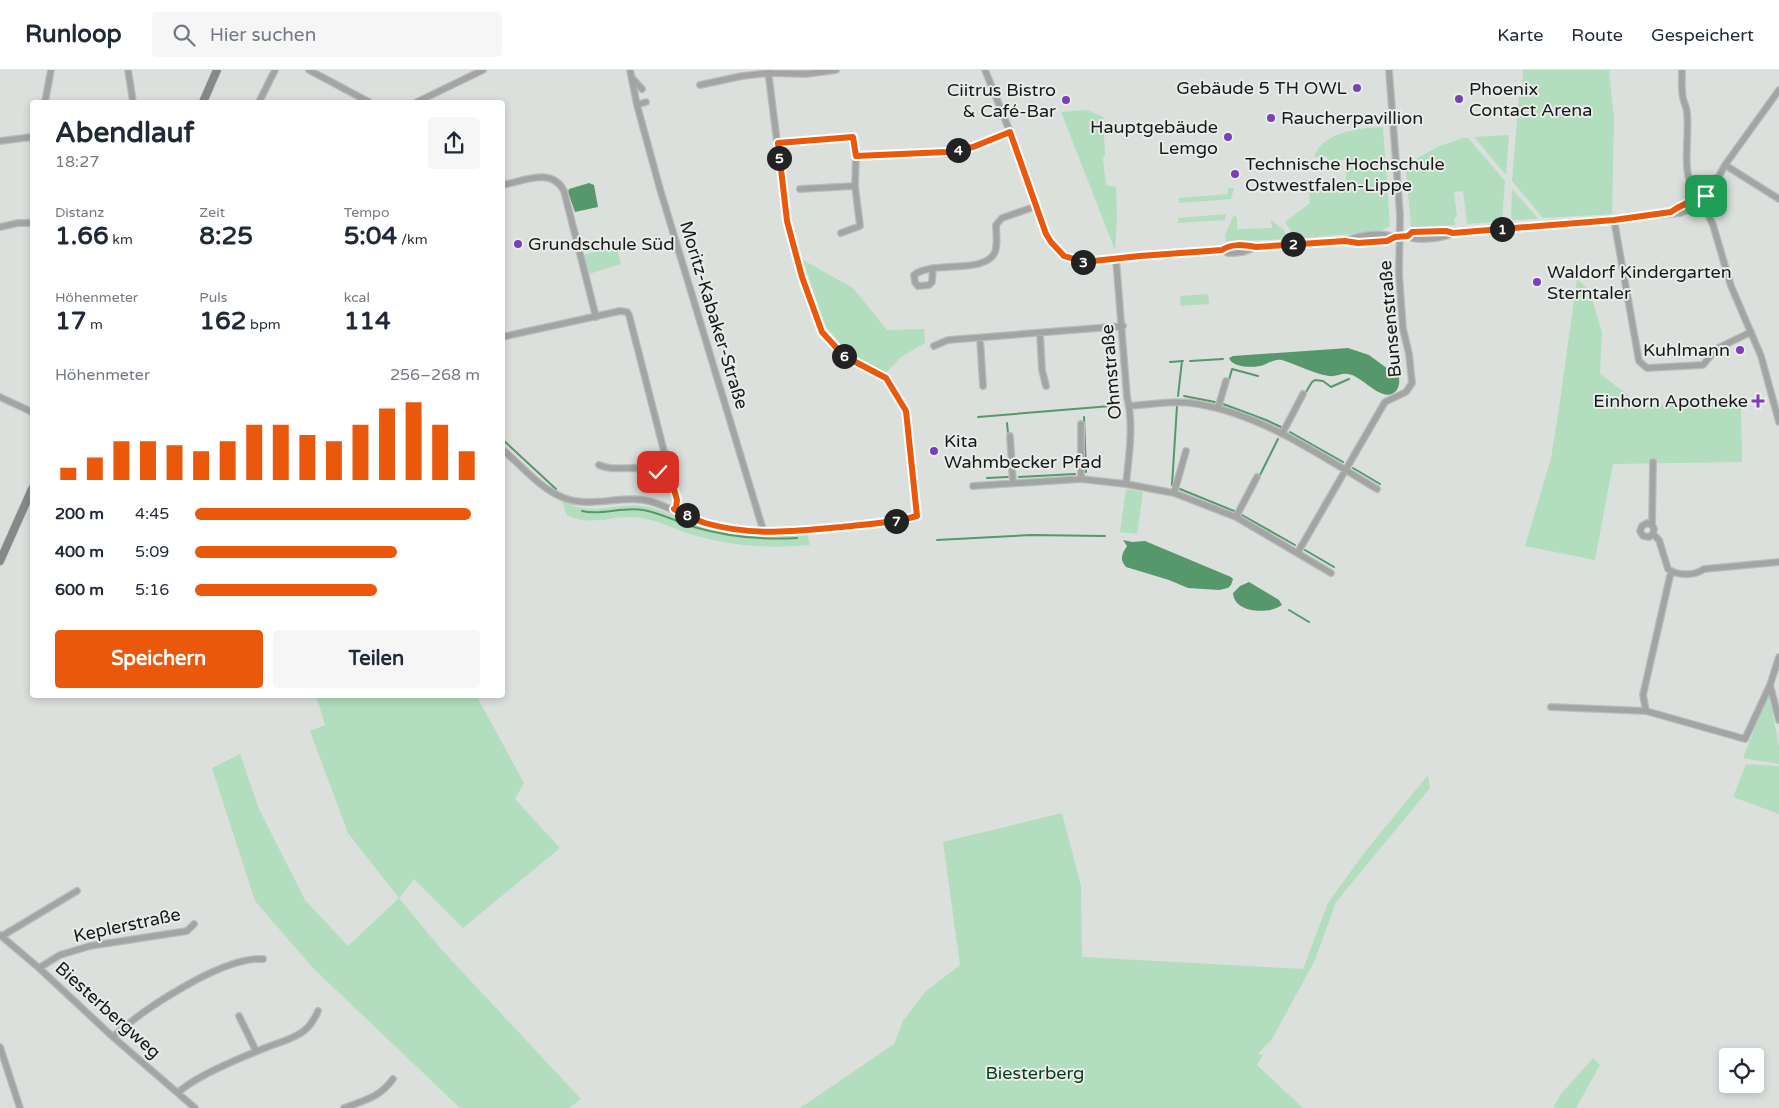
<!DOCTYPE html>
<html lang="de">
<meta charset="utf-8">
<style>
:root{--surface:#fff;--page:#f6f6f7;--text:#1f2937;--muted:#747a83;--line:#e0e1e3;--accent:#ea580c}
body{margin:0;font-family:"Varela Round",sans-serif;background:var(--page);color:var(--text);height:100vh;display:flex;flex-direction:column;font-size:19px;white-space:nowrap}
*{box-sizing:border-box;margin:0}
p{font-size:16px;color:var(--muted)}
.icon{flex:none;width:28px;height:28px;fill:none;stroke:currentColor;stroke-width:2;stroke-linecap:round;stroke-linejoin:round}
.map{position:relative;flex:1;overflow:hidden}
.side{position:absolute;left:30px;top:30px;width:475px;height:598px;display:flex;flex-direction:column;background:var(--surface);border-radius:5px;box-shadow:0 2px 8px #0003}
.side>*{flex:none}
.fabs{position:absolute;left:1719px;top:978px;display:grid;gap:10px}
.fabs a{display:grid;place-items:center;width:45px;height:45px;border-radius:5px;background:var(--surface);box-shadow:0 2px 8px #0003;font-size:25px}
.pin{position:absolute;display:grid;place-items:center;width:42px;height:42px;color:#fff;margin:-21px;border-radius:10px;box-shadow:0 2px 8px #0006}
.km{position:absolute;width:25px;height:25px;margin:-12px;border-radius:50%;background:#222;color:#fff;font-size:14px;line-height:25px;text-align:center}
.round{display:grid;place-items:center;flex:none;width:52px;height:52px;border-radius:5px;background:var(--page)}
.headline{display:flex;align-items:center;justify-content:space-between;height:85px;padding:0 25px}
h1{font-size:28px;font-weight:700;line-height:38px}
.metrics{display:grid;grid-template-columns:repeat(3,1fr);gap:8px;height:85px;padding:5px 25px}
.metrics div{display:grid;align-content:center}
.metrics b{font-size:25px;font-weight:700}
.metrics small{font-size:14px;font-weight:400}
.metrics p{font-size:14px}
.chart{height:140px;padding:10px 25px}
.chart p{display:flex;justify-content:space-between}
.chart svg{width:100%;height:90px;margin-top:5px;stroke:var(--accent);stroke-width:6}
.cta{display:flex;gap:10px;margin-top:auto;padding:10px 25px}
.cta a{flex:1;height:58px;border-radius:5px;background:var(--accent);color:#fff;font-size:20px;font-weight:700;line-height:58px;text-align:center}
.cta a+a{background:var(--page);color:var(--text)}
ul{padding:0 25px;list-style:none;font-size:16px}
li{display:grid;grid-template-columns:80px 60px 1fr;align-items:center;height:38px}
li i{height:12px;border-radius:6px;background:var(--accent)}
header{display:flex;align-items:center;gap:30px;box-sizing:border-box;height:70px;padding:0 25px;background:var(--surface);border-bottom:1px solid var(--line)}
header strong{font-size:24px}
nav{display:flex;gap:28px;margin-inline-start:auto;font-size:18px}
.search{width:350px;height:45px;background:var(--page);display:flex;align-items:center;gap:12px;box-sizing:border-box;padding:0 18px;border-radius:5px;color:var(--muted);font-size:19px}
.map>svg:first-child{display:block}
.green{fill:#b2ddbf}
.water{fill:#56976c}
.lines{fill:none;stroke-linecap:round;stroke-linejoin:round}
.stream{stroke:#56976c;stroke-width:2}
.street-casing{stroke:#b9bcba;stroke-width:8}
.secondary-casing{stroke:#b9bcba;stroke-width:9}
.street{stroke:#a3a5a4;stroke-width:5.5}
.secondary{stroke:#868987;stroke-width:8}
.route-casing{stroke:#fff;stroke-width:10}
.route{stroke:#ea580c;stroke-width:6}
.poi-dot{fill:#7c40b6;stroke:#e9edea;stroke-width:2}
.labels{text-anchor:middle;stroke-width:4;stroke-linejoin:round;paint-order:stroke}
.poi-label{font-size:18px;fill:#181918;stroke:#e9edea;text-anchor:start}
.street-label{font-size:18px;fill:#181918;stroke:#e9edea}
.park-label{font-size:18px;fill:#053b1e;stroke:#e9edea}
</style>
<header>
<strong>Runloop</strong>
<div class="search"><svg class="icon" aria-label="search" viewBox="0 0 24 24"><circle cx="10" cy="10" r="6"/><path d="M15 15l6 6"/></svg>Hier suchen</div>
<nav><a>Karte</a><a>Route</a><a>Gespeichert</a></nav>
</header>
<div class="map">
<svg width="1779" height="1038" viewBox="0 0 1779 1038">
<rect width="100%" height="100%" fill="#dce0dd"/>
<!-- green -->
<path class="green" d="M 1523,0 L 1609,0 L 1614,49 L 1612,144 L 1543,148 L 1512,111 L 1519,26 L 1522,25 Z
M 1087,40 L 1103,47 L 1105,84 L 1103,89 L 1106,115 L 1116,117 L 1117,148 L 1115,180 L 1061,42 Z
M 1383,57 L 1390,156 L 1381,161 L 1296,169 L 1285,152 L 1310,133 L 1309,119 L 1345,116 L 1348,90 L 1328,90 L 1327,86 L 1315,87 L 1315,83 C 1318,80 1319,77 1322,74 C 1340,60 1361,58 1383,57 Z
M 1509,65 L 1506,105 L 1474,67 Z
M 1463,68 L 1468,68 L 1505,111 L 1502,151 L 1467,154 L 1463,121 L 1454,122 L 1457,147 L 1454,148 L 1455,155 L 1414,158 L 1411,156 L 1405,92 L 1413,91 L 1437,77 Z
M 1229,118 L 1234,118 L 1231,129 L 1179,133 L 1179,128 L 1227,124 Z
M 1512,119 L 1537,147 L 1537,149 L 1513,150 L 1511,146 Z
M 1226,144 L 1225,150 L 1178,153 L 1178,148 Z
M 1234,145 L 1237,147 L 1237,159 L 1272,158 L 1271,150 L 1284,160 L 1287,169 L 1226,172 L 1225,165 Z
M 616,175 L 621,194 L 589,204 L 584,185 Z
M 803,190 L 853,218 L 887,260 L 924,259 L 925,273 L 901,287 L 885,304 L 847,281 L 825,256 Z
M 1577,209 L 1589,220 L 1602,262 L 1600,304 L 1642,335 L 1741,332 L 1742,392 L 1613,394 L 1595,490 L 1525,476 L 1551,388 L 1559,338 Z
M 1208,224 L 1209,234 L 1181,236 L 1180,226 Z
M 1126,419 L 1143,422 L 1137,464 L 1120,462 Z
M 561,429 C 565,431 570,434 574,436 C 597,444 620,432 643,436 C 659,438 674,447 690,451 C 729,463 767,468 807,464 L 810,475 C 772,478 740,477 704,468 C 683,463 663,452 642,448 C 616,443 593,458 567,445 Z
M 1769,622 L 1779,677 L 1779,694 L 1743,688 Z
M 316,625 L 476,625 L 524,713 L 515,729 L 560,778 L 463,858 L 414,809 L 399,828 L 441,879 L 581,1029 L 569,1038 L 460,1038 L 312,897 L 255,831 L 212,698 L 240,684 L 259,739 L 305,830 L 348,876 L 399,828 L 348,763 L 310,661 L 325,655 Z
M 1746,694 L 1779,696 L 1779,744 L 1733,727 Z
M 1428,705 L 1430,718 L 1336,832 L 1315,890 L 1272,969 L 1258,984 L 1263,985 L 1257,995 L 1303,1038 L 800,1038 L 894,974 L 903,951 L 925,922 L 960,895 L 943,772 L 1062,743 L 1081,816 L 1082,887 L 1303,899 L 1328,833 L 1364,783 Z
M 1593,988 L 1600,995 L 1576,1038 L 1553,1038 L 1561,1024 Z"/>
<!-- water -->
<path class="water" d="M 589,113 L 594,115 L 598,137 L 575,142 L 568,122 L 569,119 Z
M 1348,278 L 1369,285 L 1388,299 L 1398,304 C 1400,309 1400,318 1395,322 C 1381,333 1363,306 1348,304 C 1342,303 1335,307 1329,306 C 1312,303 1298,295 1282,290 C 1274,288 1267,295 1260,296 C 1251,298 1232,297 1229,288 L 1233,286 Z
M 1123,470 L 1132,472 L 1145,471 L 1231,507 L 1233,509 L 1231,515 L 1228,518 L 1219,520 L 1188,518 L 1169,510 L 1126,497 C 1119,489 1122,484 1127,476 Z
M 1249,512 L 1279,530 L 1282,535 C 1268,545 1234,543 1233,523 L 1240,516 Z"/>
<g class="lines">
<!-- stream -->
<path class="stream" d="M 1190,291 L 1223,289
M 1170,292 L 1183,291
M 1229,310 L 1232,299 L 1258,306
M 1306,322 L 1312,312 L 1315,310 L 1323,311 L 1331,317 L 1349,309
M 1178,326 L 1182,291
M 1184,326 L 1215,332
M 1223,334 L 1266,350 L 1281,357
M 978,347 L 1111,336
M 1084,347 L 1086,402
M 1007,353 L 1008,363
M 1290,362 L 1343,392
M 502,369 L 556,419
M 1353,398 L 1380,414
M 1019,407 L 1075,404
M 1259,407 L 1278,369
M 987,408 L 1008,407
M 1172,415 L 1177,336
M 1180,419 L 1234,441
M 582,441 C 602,446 623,436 643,440 C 661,443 677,452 694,457 C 728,467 762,470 797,468
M 1242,445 L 1295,475
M 937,470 L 1031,465 L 1105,466
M 1305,480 L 1334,497
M 1289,540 L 1309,552"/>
<defs>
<path id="street" d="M 128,0 L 133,32
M 309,0 L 369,32
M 630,0 L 637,35 L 660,119 L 764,463
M 985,0 L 1010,62 L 1046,164 L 1051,172 L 1064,186 L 1084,193 L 1140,186 L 1222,180 C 1232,173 1244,175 1256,177
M 1682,0 C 1682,9 1681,19 1683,28 C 1684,33 1687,38 1687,43 C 1690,68 1680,103 1696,124
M 632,8 L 642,19
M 700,15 L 742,6 L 769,3 L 806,4 L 836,0
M 45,32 L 51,0
M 259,32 L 275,0
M 417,32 L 483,0
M 637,35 L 646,32
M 0,71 L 32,67
M 777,73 L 853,67 L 856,86 L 855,116 L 800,119
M 856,86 L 946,82 L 973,77 L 1010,62
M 1725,95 L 1779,129
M 502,115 C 524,111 552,97 564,121 L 596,247
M 1702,123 L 1714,109 L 1719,106
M 1706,128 L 1717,117 L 1719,106 L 1725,95 L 1779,20
M 1704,135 L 1713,155 L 1731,216 L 1761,286 L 1779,352
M 1671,143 L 1677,137 L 1693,130 L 1694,126 L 1698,123 L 1704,124 L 1707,130 L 1704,135 L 1700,137 L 1696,136 L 1693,130
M 1614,150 L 1639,291 L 1647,298 L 1703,295 L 1716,279 L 1751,262
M 0,157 L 18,153 L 32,153
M 841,163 L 860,156 L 855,116
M 1408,166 C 1416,172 1444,168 1453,163
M 1347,170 C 1361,165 1381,162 1394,167
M 1222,180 L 1228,183 L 1233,183 L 1243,182 L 1256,177 L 1345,171 L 1358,173 L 1387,171 L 1395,167 L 1408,166 L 1412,162 L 1446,161 L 1453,163 L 1681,143 L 1696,136
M 1116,189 L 1127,327 C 1134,355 1129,385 1126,414
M 933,198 L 932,212 L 929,215 L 918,216 L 915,212 L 914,205 C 932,190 985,205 995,182 C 998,174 996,164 996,155 L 1002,148 L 1037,136
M 1040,263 L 1042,300 L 1046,316
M 502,267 L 620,241 L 627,242 L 629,245 L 676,428 L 677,434 L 674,439
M 980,268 L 983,316
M 934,276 L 948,270 L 1123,256
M 0,327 L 32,342
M 1129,336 C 1152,334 1176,330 1198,334 C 1263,345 1321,386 1377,419
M 1218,338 L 1226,311
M 1081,354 L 1081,409
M 1282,364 L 1303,324
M 1010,366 L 1013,413
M 502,379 C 521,395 540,419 564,428 C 590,438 617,426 643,430 C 666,433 685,449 707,454 C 729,459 751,463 774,463 C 798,463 822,458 846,456 C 870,454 894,453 917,446 L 906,341 L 886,308 L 844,286 L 822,262 L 802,207 L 787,151 L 768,0
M 599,395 C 610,400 621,398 634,398 C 646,399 658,404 669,401
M 973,416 L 1081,409 L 1126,414 L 1174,423 L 1236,447 L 1331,503
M 1174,423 L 1186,381
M 1236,447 L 1257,407
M 1652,455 L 1653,392
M 1653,464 L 1649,467 L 1643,466 L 1640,461 L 1642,456 L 1647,453 L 1652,455 L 1654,459 L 1653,464 L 1659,470 L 1668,499 C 1678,506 1694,506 1704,499 L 1779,492
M 1298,482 L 1385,332 L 1406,322 L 1412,313 L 1409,284 L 1403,259 L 1399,204 L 1400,145 L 1389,0
M 1672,502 L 1670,506 L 1643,625 L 1646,641 L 1745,669 L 1770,615 L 1779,587
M 1770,615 L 1779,650
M 1551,637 L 1646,641
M 0,865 L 39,898 L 113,967 L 195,1038
M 2,866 L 77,821
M 39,898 L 60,885 L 90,876 L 187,861 L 194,854
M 239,946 L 256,981
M 113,967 C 143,939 222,887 263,889
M 0,977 L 20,1038
M 178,1023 C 194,1006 247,985 270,976 C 281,972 296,968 305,960 C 311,955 315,948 318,941
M 344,1038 C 365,1030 379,1028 393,1009"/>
<path id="secondary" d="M 203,32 L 217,0
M 0,491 L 32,419"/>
</defs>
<!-- street casing -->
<use href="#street" class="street-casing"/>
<!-- secondary casing -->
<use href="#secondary" class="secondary-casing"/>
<!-- street -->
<use href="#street" class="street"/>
<!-- secondary -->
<use href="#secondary" class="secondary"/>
</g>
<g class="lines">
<defs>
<path id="route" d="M 658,402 L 669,401 L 677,430 L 676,438 L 674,439 C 684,444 695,450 705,453 C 754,467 793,461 842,457 C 867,454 893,453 917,446 L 906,341 L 886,308 L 844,286 L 822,262 L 802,207 L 787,151 L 778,73 L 853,67 L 856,86 L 946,82 L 973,77 L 1010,62 L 1046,164 L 1051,172 L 1064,186 L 1084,192 L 1140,186 L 1222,180 C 1232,173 1244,175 1256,177 L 1345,171 L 1358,173 L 1387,171 L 1395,167 L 1408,166 L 1412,162 L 1446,161 L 1453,163 L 1614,150 L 1671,142 L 1677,138 L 1693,130 C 1694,123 1700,121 1706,126"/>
</defs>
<!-- route casing -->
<use href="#route" class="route-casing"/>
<!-- route -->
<use href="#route" class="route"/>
</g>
<!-- markers -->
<g class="poi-dot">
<circle cx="1357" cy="18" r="5"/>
<circle cx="1459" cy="29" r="5"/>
<circle cx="1066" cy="30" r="5"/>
<circle cx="1271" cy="48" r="5"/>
<circle cx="1228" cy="67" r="5"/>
<circle cx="1235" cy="104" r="5"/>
<circle cx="518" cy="174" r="5"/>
<circle cx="1537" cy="212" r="5"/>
<circle cx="1740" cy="280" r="5"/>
<path d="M1755.5 323.5h5v5h5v5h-5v5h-5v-5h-5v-5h5z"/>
<circle cx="934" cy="381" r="5"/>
</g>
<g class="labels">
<!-- poi labels -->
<g class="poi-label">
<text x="1347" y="24" text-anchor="end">Gebäude 5 TH OWL</text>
<text x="1469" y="25">Phoenix<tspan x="1469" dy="21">Contact Arena</tspan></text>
<text x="1056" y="26" text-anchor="end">Ciitrus Bistro<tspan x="1056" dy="21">&amp; Café-Bar</tspan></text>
<text x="1281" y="54">Raucherpavillion</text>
<text x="1218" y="63" text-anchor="end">Hauptgebäude<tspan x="1218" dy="21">Lemgo</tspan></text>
<text x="1245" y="100">Technische Hochschule<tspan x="1245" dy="21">Ostwestfalen-Lippe</tspan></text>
<text x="528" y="180">Grundschule Süd</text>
<text x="1547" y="208">Waldorf Kindergarten<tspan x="1547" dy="21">Sterntaler</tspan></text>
<text x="1730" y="286" text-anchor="end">Kuhlmann</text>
<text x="1748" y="337" text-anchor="end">Einhorn Apotheke</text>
<text x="944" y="377">Kita<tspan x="944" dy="21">Wahmbecker Pfad</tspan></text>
</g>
<!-- street labels -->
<g class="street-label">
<text transform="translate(714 245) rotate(73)" y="6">Moritz-Kabaker-Straße</text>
<text transform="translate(1390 249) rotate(-95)" y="6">Bunsenstraße</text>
<text transform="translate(1111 302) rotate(-95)" y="6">Ohmstraße</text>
<text transform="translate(127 855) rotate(-12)" y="6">Keplerstraße</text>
<text transform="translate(108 940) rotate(42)" y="6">Biesterbergweg</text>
</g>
<!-- park labels -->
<g class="park-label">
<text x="1035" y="1009">Biesterberg</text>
</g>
</g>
</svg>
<div class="fabs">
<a><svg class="icon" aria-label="locate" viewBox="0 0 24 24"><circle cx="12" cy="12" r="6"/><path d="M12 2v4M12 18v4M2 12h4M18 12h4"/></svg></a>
</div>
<div class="pin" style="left:1706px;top:126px;background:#1e9e55"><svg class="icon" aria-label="arrive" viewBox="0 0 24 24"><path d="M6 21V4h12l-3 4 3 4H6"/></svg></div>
<div class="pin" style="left:658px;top:402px;background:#d93025"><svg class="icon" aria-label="check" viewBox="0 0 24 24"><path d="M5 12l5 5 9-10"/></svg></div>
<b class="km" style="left:1502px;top:159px">1</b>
<b class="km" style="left:1293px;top:174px">2</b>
<b class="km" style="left:1083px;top:192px">3</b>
<b class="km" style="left:958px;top:80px">4</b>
<b class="km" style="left:779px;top:88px">5</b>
<b class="km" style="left:844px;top:286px">6</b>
<b class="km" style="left:896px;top:451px">7</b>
<b class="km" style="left:687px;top:445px">8</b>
<section class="side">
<div class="headline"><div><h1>Abendlauf</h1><p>18:27</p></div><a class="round"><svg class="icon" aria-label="share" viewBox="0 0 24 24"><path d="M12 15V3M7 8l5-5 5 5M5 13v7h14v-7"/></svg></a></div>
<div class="metrics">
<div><p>Distanz</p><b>1.66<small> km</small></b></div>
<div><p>Zeit</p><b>8:25</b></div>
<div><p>Tempo</p><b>5:04<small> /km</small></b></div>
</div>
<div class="metrics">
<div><p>Höhenmeter</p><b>17<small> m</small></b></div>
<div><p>Puls</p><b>162<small> bpm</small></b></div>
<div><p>kcal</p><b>114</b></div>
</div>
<div class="chart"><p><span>Höhenmeter</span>256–268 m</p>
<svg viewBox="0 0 160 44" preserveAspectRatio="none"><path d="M5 44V38M15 44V33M25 44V25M35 44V25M45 44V27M55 44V30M65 44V25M75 44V17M85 44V17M95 44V22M105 44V25M115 44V17M125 44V9M135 44V6M145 44V17M155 44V30"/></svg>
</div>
<ul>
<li><b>200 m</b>4:45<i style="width:97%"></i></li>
<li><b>400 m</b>5:09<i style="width:71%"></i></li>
<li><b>600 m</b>5:16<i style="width:64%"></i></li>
</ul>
<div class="cta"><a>Speichern</a><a>Teilen</a></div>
</section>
</div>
